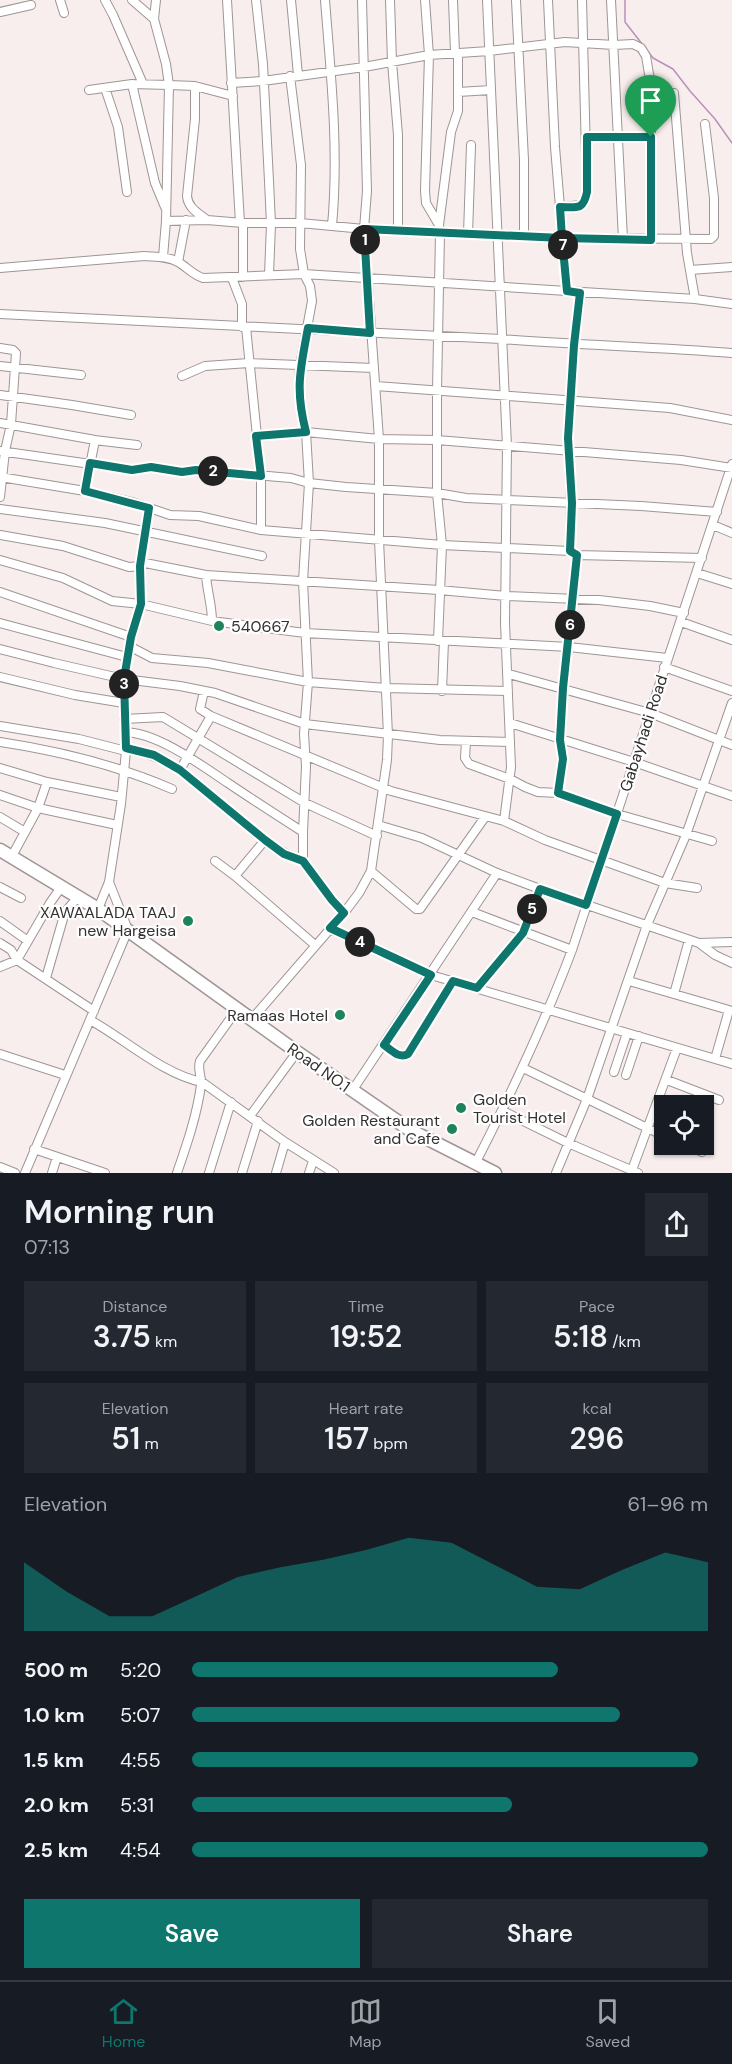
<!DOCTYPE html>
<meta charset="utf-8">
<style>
:root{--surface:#171b24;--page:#242831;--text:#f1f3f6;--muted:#9ea1a6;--line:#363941;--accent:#0f766e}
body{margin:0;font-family:"DM Sans",sans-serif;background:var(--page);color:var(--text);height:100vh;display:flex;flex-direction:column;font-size:22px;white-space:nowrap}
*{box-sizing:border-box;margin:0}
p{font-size:20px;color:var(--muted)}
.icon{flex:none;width:33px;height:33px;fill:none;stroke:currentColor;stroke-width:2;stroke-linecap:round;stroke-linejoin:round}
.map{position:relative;height:1173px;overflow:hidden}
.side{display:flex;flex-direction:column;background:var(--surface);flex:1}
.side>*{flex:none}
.controls{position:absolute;left:654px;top:1095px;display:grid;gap:12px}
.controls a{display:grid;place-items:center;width:60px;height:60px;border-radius:0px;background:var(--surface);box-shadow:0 2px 4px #0004;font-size:30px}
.pin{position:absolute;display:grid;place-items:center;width:51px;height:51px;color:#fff;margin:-62px -26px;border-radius:50% 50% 50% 0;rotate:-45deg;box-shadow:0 0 6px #0007}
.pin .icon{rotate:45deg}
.km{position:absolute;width:30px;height:30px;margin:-15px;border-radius:50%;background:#222;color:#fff;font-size:16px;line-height:30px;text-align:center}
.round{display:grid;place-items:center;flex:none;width:63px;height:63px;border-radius:0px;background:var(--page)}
.head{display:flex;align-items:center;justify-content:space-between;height:102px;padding:0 24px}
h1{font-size:33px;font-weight:600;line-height:45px}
.stats{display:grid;grid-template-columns:repeat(3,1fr);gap:9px;height:102px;padding:6px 24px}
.stats div{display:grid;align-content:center;border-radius:0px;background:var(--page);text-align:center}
.stats b{font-size:30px;font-weight:600}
.stats small{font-size:16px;font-weight:400}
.stats p{font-size:16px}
.chart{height:168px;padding:12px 24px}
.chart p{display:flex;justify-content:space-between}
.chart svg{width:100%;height:108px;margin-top:6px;fill:var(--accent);opacity:.7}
.button{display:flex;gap:12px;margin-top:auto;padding:12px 24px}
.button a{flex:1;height:69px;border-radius:0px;background:var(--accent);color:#fff;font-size:24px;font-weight:600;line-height:69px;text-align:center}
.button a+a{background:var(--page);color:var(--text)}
ul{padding:0 24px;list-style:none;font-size:20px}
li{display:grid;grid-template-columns:96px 72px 1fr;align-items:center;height:45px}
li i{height:15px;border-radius:8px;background:var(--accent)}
.dock{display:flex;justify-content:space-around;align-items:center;height:84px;border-top:2px solid var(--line);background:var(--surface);font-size:16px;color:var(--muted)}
.dock a{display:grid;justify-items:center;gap:3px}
.dock .selected{color:var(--accent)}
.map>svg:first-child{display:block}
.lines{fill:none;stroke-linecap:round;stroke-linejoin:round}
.stream{stroke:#b890bb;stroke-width:1.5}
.minor-casing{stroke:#9f9595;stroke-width:10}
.highway-casing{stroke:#9f9595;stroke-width:15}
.minor{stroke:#fff;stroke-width:8}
.highway{stroke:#fff;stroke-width:12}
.route-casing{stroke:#fff;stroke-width:12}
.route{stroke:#0f766e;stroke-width:8}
.poi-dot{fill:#1e825b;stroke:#fefefe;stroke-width:2}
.labels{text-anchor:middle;stroke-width:4.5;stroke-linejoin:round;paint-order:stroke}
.poi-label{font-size:16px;fill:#343030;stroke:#fefefe;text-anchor:end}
.street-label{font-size:16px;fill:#343030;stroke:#fefefe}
</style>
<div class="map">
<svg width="732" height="1173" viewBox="0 0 732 1173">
<rect width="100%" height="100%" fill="#f9eeee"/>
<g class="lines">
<!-- stream -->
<path class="stream" d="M 625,0 L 625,22 L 653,58 L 673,69 L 690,91 L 715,119 L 732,143"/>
<defs>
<path id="minor" d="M 60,0 L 64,13
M 105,0 L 113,15 L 143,84
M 132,0 L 154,19 L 166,64 L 169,85 L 195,86 L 233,96
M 227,0 L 240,223
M 256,0 L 263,64 L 269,181 L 271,224 L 269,275
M 291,0 L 298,75
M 325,0 C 331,76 339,150 332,226
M 390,0 L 392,62 L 398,135 L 398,231
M 425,0 L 429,55 L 425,191 L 426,203 L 439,225 L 440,233 L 437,391 L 437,493 L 442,545 L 438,641
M 453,0 L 455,53
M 487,0 L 507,446 L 505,623 L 511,767 L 504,821
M 516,0 L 524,160 L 524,237
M 611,0 L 623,239
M 0,12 L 31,5
M 154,19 L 156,0
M 290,76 L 301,165 L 300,249 L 304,274 L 310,286 L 312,301 L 300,366 L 299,384 L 302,417 L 306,432 L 309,483 L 303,581 L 308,682 L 304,734 L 306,766 L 303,832 L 303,861 L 332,900 L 344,913
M 231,83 L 263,81 L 364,67 L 429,55 L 489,51 L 565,42 L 614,45 L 633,44 L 641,48 L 646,56 L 651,86 L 651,240
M 132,84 L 155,183 L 165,207
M 195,86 L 195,119 L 187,196 C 188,208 198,213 207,220
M 105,88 L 118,127 L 127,192
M 89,90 L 132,84 L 169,85 L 166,221 L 163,257
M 458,92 L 491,90
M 674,93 L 687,253 L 695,299
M 587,137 L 651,137
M 560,207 L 582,205 L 587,192 L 582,0
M 166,221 L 207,220 L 243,223 L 300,223 L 364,229 L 562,238 L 711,239 L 714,236 L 714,198 L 705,124
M 439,225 L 451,132 L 458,111 L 458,53
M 468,234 L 471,145
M 178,262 L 186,220
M 0,268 L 144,256 C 156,257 167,256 178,262 C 187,267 193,275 203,278 L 304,274 L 567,291 L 555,147 L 548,0
M 690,270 L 732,267
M 243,277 L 243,223
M 232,278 L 242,304 L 242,327
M 567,291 L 695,299 L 732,304
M 0,314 L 501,339 C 578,345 655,347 732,353
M 246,327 L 261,476 L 261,530
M 0,348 L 13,350 L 16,353 L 11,424 L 5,451 L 0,497
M 0,366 L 81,375
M 182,376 L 205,366 L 249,363 L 374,368
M 376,386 L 670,408 L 732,420
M 0,395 L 72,405 L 131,415
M 0,423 L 95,440 L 85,491
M 256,436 L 306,432 L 379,439 L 437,440 L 681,460 L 732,468
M 94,440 L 137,445
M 0,451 L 132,470 L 151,467 L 182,472 L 196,470 L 291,478 L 309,483 L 346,487 L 437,493 L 466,498 L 641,506 L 717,512
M 0,477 L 85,491 L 132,502 L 170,515 L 199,516 L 261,530 L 442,545 L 570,551 L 577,555 L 702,558
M 0,509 L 105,523 L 262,556
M 713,525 L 732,533
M 0,535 L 63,546 L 129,567 L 140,566
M 570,551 L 571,503 L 568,438 L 574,345 L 581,293
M 0,560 L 63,578 L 112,601 L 141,604 L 212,621 L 305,633 L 569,647 L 667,658
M 140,562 L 206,575 L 439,590 L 506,596 L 599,600 L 650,606 L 684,613
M 697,573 L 732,584
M 206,575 C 207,591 212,605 212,621
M 0,592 L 131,637
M 681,622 L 732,640
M 0,623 L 127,657
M 129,646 L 152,658 L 208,663 L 308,682 L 386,688 L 508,691
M 0,649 L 54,663 L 124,679 L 180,686 L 215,693 L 305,724 L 440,740 L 510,742
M 664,667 L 732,691
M 509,674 L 650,713 L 732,745
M 0,677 L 75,695 L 124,703
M 204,691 L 200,709 L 211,716 L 391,791 L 504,821 L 545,840 L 665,883 L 697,888
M 442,691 L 444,641
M 124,719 L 163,717 L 305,803 L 377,836
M 510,723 L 634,762 L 732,796
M 0,726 L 79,739 L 126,751
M 125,732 C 158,733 201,765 228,783 C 253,800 278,816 303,832
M 466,741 L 465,758 L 469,764 L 510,779 L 525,787 L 538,792 L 558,793 L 617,814 L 712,841
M 0,742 C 59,751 117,765 172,789
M 126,748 C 175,756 211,796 249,827 C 266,841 282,854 303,861
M 0,768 L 47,782 L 121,797
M 180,770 L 211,716
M 558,793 L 563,759 L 560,740 L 563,688 L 577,555
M 0,795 L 38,808 L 117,825
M 0,817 L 25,832
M 378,825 L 422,838 L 497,873 L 540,889
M 265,840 L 235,876 L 315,945
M 12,856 L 38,808 L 47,782
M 215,861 L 235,876
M 371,871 L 416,909 L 420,909 L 485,817
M 0,887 L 21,898
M 98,909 L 109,882 L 121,804 L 126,751 L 124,679 L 131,637 L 141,604 L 140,566 L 149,508
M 472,912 L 572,950
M 0,921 L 28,941
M 330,929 L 431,975 L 732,1064
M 0,943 L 11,950 L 17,960 L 94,1011
M 699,943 L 732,942
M 0,967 L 17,960 L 50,903 L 62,886
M 46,978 L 65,912 L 78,897
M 629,981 L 729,1010 L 715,1059
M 477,988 L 523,933 L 540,889 L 699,943 L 715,955 L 732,963
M 674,994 L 689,940
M 252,1019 L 344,913 L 359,893 L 371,871 L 387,760 L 388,735 L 379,540 L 379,439 L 364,229 L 367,191 L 362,0
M 90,1020 C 125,1039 164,1075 202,1082 L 285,1142 L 334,1173
M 384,1045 C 391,1050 399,1059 408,1054 L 453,981
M 0,1054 L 65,1075
M 523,1068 L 664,1136
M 614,1072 L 627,1033
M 626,1075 L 639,1036
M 667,1080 L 719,1100
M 352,1091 L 497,873
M 503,1111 L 568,1143 L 638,1173
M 250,1116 L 297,1052
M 686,1144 L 702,1152
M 34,1149 L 105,1173
M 475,1164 C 511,1094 544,1024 572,950 L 732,464
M 0,1167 L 15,1173
M 632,1170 L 677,1048
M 25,1173 L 128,930 L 109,882
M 52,1173 L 57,1157
M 177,1173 C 187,1144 197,1115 201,1085 C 202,1076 197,1070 200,1061 L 238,1008
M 209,1173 L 231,1102
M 242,1173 L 258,1121
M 276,1173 L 285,1142
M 309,1173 L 313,1161
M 556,1173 L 587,1099 L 647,925 L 686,835 L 732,703"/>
<path id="highway" d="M 0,850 L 98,909 L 297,1052 L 410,1130 L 495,1173"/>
</defs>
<!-- minor casing -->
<use href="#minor" class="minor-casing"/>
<!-- highway casing -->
<use href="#highway" class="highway-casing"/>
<!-- minor -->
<use href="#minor" class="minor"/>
<!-- highway -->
<use href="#highway" class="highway"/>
</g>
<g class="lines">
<defs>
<path id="route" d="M 651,137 L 587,137 L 587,192 C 583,211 577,207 560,207 L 562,238 L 364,229 L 370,333 L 308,328 C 300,370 295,390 306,432 L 256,436 L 261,476 L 196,470 L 182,472 L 151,467 L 132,470 L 90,463 L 85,491 L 149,508 L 140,566 L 141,604 L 131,637 L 124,679 L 126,748 L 154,755 L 180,770 L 265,840 L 284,854 L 303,861 L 332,900 L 344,913 L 330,928 L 431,975 L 384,1045 C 391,1050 399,1059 408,1054 L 453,981 L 477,988 L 523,933 L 540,889 L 586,905 L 617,814 L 558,793 L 563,759 L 560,740 L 563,688 L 577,555 L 570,551 L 572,503 L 568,438 L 574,345 L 580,293 L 567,291 L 562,238 L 651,240 L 651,137"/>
</defs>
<!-- route casing -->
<use href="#route" class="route-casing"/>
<!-- route -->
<use href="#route" class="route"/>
</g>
<!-- markers -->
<g class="poi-dot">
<circle cx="219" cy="626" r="6"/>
<circle cx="188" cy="921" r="6"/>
<circle cx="340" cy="1015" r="6"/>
<circle cx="461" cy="1108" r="6"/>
<circle cx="452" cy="1129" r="6"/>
</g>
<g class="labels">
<!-- poi labels -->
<g class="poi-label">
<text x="231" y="632" text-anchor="start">540667</text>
<text x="176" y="918">XAWAALADA TAAJ<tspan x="176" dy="18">new Hargeisa</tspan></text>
<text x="328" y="1021">Ramaas Hotel</text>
<text x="473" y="1105" text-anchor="start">Golden<tspan x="473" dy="18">Tourist Hotel</tspan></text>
<text x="440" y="1126">Golden Restaurant<tspan x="440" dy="18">and Cafe</tspan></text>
</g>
<!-- street labels -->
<g class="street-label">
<text transform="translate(643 733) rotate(-72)" y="6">Gabayhadi Road</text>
<text transform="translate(319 1067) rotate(35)" y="6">Road NO.1</text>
</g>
</g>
</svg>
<div class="controls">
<a><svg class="icon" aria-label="locate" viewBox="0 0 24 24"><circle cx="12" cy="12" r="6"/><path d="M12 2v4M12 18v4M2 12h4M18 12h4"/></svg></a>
</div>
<div class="pin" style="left:651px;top:137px;background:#1e9e55"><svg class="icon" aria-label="arrive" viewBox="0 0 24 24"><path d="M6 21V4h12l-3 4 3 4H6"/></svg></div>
<b class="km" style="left:365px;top:240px">1</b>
<b class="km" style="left:213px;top:471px">2</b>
<b class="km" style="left:124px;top:684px">3</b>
<b class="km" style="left:360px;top:942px">4</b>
<b class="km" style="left:532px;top:909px">5</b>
<b class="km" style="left:570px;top:625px">6</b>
<b class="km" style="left:563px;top:245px">7</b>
</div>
<section class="side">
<div class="head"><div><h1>Morning run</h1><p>07:13</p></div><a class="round"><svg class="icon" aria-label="share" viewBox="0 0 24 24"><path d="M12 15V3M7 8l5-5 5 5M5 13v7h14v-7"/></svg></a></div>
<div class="stats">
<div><p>Distance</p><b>3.75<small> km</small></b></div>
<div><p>Time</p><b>19:52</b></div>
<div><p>Pace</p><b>5:18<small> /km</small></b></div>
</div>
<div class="stats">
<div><p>Elevation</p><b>51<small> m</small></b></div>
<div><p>Heart rate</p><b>157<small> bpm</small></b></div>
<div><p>kcal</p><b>296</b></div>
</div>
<div class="chart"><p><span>Elevation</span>61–96 m</p>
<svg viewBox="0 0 160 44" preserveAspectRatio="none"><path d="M0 44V16L10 28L20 38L30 38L40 30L50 22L60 18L70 15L80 11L90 6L100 8L110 17L120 26L130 27L140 19L150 12L160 16V44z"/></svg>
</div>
<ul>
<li><b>500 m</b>5:20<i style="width:71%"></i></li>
<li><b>1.0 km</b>5:07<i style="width:83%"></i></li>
<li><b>1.5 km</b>4:55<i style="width:98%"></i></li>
<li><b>2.0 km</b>5:31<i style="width:62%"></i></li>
<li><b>2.5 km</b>4:54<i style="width:100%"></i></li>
</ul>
<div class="button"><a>Save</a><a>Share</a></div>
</section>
<nav class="dock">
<a class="selected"><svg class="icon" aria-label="home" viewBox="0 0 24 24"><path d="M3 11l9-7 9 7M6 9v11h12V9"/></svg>Home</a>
<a><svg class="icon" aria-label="map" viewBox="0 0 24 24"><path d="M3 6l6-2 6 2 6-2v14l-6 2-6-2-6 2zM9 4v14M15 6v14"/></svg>Map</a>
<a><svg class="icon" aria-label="saved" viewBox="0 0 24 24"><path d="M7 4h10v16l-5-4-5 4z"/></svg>Saved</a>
</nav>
